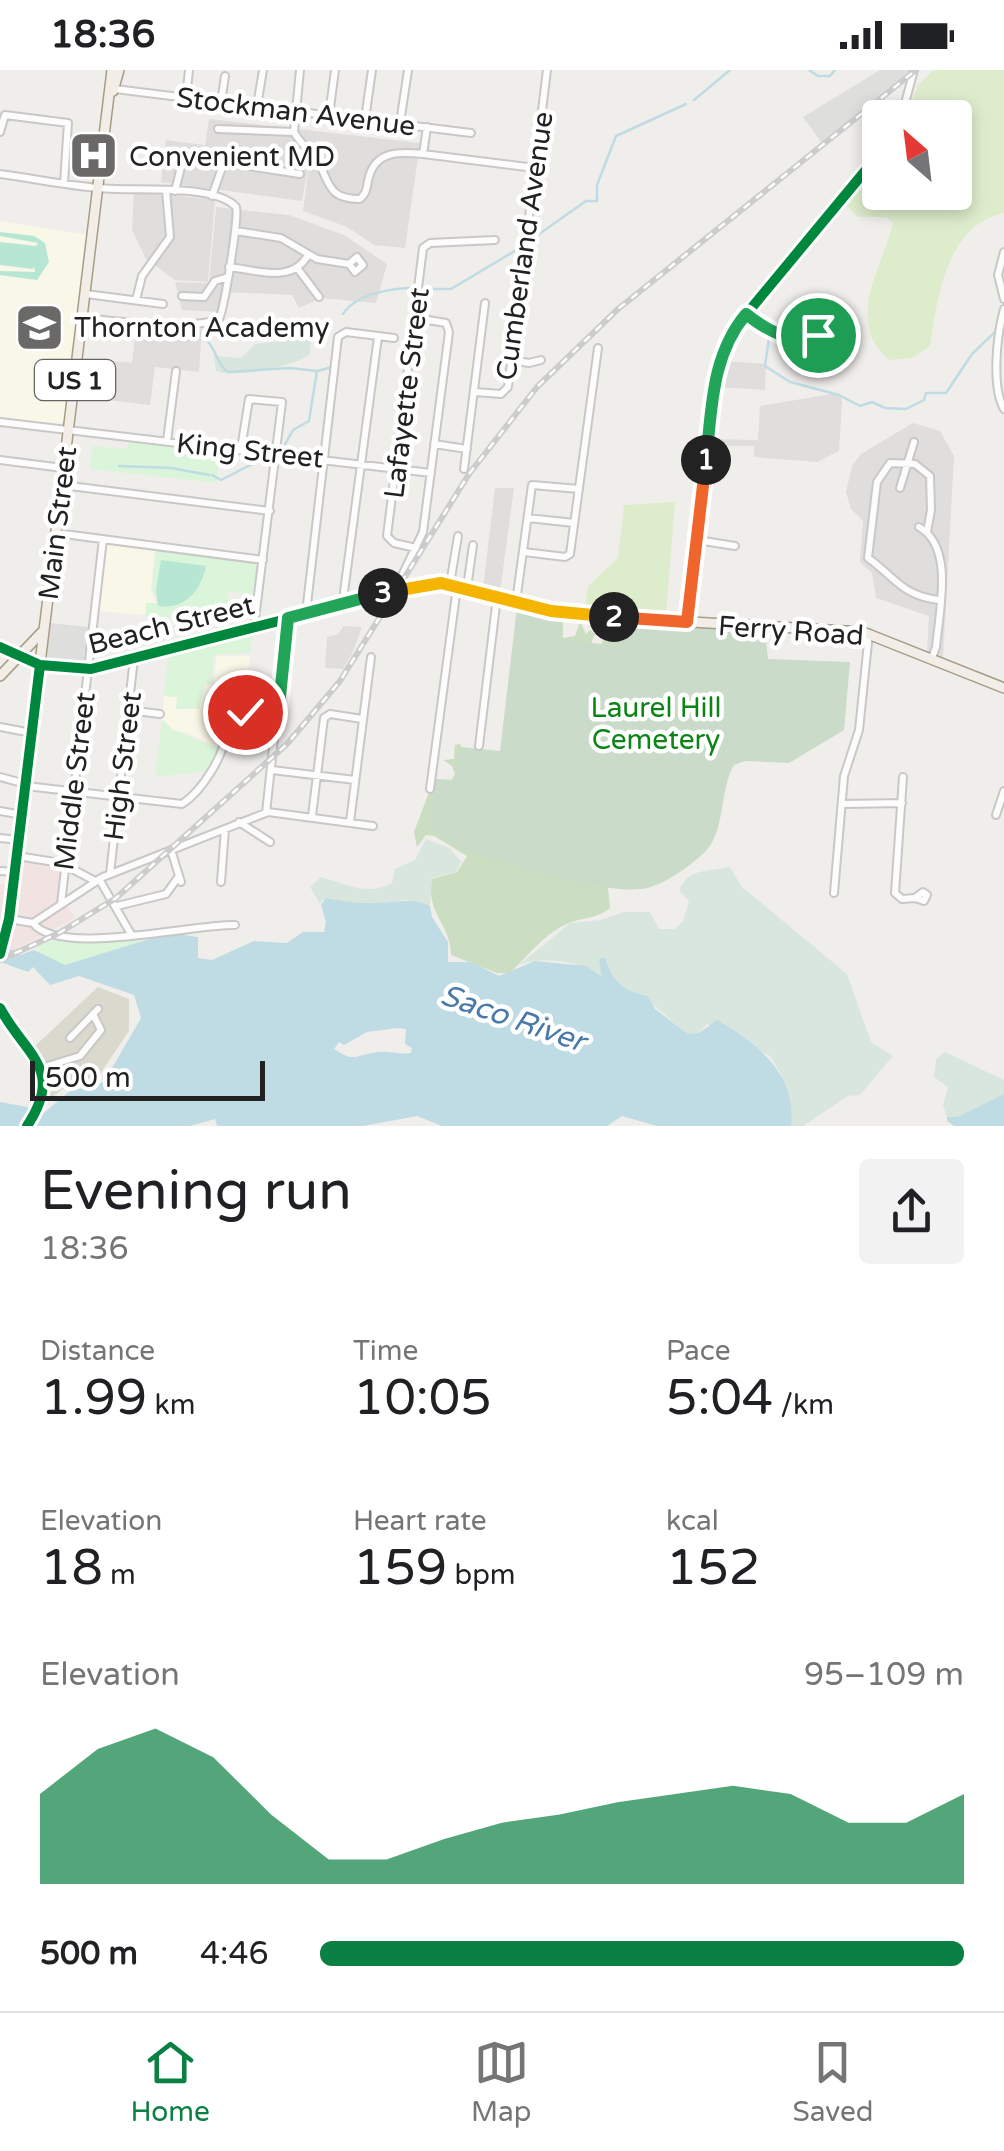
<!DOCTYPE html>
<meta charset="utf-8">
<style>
:root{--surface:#fff;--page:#f2f2f2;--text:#202124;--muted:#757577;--line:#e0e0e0;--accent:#0b8043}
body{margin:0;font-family:"Varela Round",sans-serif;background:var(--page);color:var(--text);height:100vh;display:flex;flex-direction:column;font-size:38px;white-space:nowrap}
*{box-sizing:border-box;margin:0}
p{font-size:32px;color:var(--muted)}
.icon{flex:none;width:55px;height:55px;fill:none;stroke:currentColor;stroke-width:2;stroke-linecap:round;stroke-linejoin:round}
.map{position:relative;height:1056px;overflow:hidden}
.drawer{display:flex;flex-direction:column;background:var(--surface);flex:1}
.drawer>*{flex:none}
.needle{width:65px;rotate:332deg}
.buttons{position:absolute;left:862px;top:30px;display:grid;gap:20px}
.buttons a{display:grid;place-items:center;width:110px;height:110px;border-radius:10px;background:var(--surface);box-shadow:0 5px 15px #0003;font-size:50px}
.scale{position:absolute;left:30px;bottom:25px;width:235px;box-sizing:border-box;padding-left:10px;border:5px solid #222;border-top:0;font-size:28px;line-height:35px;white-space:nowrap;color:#222;-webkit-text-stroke:8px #fff;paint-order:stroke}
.pin{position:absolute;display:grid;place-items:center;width:85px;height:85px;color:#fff;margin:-42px;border:5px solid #fff;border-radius:50%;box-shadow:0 2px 10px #0007}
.km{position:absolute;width:50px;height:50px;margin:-25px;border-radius:50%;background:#222;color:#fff;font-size:28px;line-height:50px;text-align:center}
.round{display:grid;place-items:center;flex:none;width:105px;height:105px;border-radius:10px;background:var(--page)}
.headline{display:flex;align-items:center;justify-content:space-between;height:170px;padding:0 40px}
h1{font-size:55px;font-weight:600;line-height:75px}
.figures{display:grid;grid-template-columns:repeat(3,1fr);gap:15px;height:170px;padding:10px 40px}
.figures div{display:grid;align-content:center}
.figures b{font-size:50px;font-weight:600}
.figures small{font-size:28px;font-weight:400}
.figures p{font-size:28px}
.chart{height:280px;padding:20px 40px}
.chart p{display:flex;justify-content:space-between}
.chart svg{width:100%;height:180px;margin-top:10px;fill:var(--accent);opacity:.7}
ul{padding:0 40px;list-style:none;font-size:32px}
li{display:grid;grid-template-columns:160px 120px 1fr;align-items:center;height:75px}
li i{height:25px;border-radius:12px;background:var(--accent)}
.status{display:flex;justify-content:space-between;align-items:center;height:70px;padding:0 50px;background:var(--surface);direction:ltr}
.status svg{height:28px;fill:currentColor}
.tab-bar{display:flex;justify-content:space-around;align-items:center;height:140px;border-top:2px solid var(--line);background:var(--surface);font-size:28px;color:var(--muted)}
.tab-bar a{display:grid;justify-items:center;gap:5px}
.tab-bar .on{color:var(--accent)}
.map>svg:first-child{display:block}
.residential{fill:#dfdedc}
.commercial{fill:#f1e3e1}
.education{fill:#f8f7e8}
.religious{fill:#dededc}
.construction{fill:#d9d9cd}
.grass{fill:#ddeccb}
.forest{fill:#cbdec1}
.wetland{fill:#d9e6de}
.cemetery{fill:#cadbca}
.park{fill:#daf5da}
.pitch{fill:#b7e6d2}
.water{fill:#bfdbe3;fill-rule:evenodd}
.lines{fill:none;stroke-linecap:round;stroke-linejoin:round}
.stream{stroke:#bfdbe3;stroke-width:2.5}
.minor-casing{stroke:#c9c8c7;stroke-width:10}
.major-casing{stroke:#a79c86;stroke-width:12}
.minor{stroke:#fdfcfc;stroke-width:6}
.major{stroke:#f3ede7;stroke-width:9}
.rail-casing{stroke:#ccc;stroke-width:6}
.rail{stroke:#fff;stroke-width:2.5;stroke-dasharray:8;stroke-linecap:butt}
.cycleway-casing{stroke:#fff;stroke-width:16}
.cycleway{stroke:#00873e;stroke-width:10}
.split-1-casing{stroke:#fff;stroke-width:20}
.split-2-casing{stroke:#fff;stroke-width:20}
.split-3-casing{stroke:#fff;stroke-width:20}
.split-4-casing{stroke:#fff;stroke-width:20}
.split-1{stroke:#22a559;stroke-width:12}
.split-2{stroke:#f0652b;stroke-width:12}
.split-3{stroke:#f5b400;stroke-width:12}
.split-4{stroke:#22a559;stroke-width:12}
.labels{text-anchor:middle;stroke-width:9;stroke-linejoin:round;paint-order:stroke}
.shield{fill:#fff;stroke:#646464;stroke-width:2.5}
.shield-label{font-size:25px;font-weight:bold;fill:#222}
.street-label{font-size:28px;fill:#222;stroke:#fff}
.poi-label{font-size:28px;fill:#222;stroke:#fff;text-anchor:start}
.park-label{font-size:28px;fill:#0c8416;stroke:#fff}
.water-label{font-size:30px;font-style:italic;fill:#4a7aab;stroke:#fff}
</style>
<div class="status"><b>18:36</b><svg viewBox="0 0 49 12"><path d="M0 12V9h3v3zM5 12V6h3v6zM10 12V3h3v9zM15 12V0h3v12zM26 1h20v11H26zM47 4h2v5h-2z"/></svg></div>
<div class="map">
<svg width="1004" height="1056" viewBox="0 0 1004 1056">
<rect width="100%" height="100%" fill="#f0eeeb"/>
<!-- residential -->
<path class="residential" d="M 209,49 L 420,73 L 405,178 L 374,175 L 347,157 L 303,141 L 310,87 L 276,83 L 310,88 L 302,131 L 161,112 L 166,70 L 205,75 Z
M 134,120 L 215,130 L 208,212 L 175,210 L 146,189 L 132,160 Z
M 216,137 L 289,145 L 344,165 L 387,194 L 376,233 L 322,228 L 299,238 L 292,225 L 223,222 L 221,242 L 182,240 L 175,212 L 209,213 Z
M 136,257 L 202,259 L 199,302 L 155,297 L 150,335 L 108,330 L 112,291 L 132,293 Z
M 723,291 L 766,294 L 765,320 L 719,317 Z
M 831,324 L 841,327 L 842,332 L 839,381 L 817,392 L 754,387 L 754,376 L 712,376 L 712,369 L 758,370 L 760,336 Z
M 913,353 L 940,361 L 954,386 L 943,588 L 927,582 L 929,546 L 876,528 L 872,503 L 860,492 L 863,451 L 851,439 L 846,422 L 852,396 L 861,384 Z
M 495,418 L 514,418 L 500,522 L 483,518 Z
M 344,556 L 362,557 L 352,584 L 343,599 L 325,598 L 327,567 L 338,564 Z"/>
<!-- commercial -->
<path class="commercial" d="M 17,788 L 63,796 L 60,825 L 75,848 L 14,880 L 0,878 L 0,815 L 14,815 Z"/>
<!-- education -->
<path class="education" d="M 0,151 L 89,165 L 66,349 L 58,355 L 0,349 Z
M 108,472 L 155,479 L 151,518 L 158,540 L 165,547 L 98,541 Z
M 216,586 L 250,586 L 240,669 L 232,668 L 225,683 L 193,665 L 174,660 L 162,649 L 164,626 L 177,627 L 176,639 L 199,639 L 205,615 L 214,614 Z"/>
<!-- religious -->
<path class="religious" d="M 880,0 L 911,0 L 822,73 L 803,47 Z
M 50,553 L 88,557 L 83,596 L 45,590 Z"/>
<!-- construction -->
<path class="construction" d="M 98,917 L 129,929 L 129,961 L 98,1007 L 73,1011 L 50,1029 L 51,1009 L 34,977 Z"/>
<!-- grass -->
<path class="grass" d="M 934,0 L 1004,0 L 1004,143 C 946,156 938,225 930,276 L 912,288 L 890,290 C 842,253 884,195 893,152 L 886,147 L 858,147 L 846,135 L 880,91 L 880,122 L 955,122 L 955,48 L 905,47 L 918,15 Z
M 675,432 L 666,546 L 584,541 L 588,516 L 618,488 L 624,435 Z"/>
<!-- forest -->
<path class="forest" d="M 563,550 L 563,568 L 575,566 L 580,551 L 586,564 L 590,560 L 595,564 L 589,578 L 599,579 L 608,559 L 614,558 L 617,564 L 589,810 L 593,816 L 607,808 L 610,838 C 598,848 587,847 572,852 C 547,860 528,886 510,903 L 497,903 L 451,885 C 452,857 425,842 432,809 L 457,802 L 467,786 L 434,766 L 426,765 L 417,777 L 414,762 L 434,709 L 451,711 L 455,704 L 452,696 L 443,690 L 454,689 L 455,675 L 460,674 L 465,684 L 463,749 L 558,577 L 559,554 Z"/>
<!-- wetland -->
<path class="wetland" d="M 303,260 L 311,266 L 310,284 C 297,296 234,309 216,301 L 214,286 L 241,288 L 255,274 L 279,271 Z
M 426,769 L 450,778 L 461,792 L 456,802 L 432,808 L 430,836 L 407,830 L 372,834 L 322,830 L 321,835 L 310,817 L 321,807 C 342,813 368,827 392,813 L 395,799 L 415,790 Z
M 730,797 L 741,816 L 847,904 L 871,972 L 893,986 L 860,1025 L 848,1026 L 803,1056 L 791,1056 L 781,1004 L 770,986 L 707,954 L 699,963 L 688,965 L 641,924 L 634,925 L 610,907 L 606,890 L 602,908 C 582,891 544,886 519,895 L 570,853 L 601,850 L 624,842 L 650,842 L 659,859 L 675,859 L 683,851 L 689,831 L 679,820 C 689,797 709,802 730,797 Z
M 945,982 L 1004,1010 L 1004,1024 L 957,1047 L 947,1047 L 943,1036 L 948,1017 L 934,1007 L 936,989 Z"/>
<!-- cemetery -->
<path class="cemetery" d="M 517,537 L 561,547 L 560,570 L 613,575 L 617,551 L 765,562 L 768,589 L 850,592 L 844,660 L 789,693 L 745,691 L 734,695 C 719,720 726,761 705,782 C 690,796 667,813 647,818 C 609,827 492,791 454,775 C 445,771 437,763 430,756 L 436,709 L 455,710 L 462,677 L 500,681 Z"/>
<!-- park -->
<path class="park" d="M 129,369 L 219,380 L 217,413 L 90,399 L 92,376 L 127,379 Z
M 156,481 L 257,493 L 254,524 L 228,522 L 227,537 L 215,536 L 205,551 L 145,546 L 146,533 L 158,533 L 152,518 Z
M 253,562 L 250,583 L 214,585 L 211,614 L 204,615 L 199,638 L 176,639 L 177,627 L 164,626 L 169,583 Z
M 162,650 L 173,660 L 215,677 L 217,684 L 203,702 L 155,707 Z
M 138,865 L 140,872 L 70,894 L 58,894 L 38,881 L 37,876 C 63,864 108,869 138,865 Z"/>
<!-- pitch -->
<path class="pitch" d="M 0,162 L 34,166 L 45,173 L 49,192 L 37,210 L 0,205 L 0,201 L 35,202 L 34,196 L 33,199 L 0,195 L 0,172 L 36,176 L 38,173 L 0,166 Z
M 161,490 L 206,496 C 201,520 186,540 158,536 L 156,520 Z"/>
<!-- water -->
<path class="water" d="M 326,828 C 342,831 358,834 374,833 C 395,833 411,827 430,836 L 432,847 L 448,872 L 448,892 L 471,892 L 499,906 L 535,891 L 586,896 L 602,907 L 599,889 L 605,887 C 612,911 622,921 648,926 L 655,939 L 688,964 L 699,963 L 717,950 C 757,973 797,1004 791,1056 L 657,1056 L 622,1046 L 607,1056 L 442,1056 L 417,1046 L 363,1056 L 217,1056 L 215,1049 L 190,1056 L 0,1056 L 0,1032 L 33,1038 L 40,1046 L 70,1021 L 104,1012 L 141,948 L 134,925 L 79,906 L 50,915 L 33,897 L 28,902 L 0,892 L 0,879 L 16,880 L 20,885 L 34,880 L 65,895 L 169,863 L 198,867 L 198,888 L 212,890 L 254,871 L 287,873 L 303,862 L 324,862 L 326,852 L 321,835 ZM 397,958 L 406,959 L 405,974 L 412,978 L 411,983 C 400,985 390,981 378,982 C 357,984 355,994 334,979 L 339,972 L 344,975 L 367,962 Z
M 1004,1024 L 1004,1056 L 954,1056 L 947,1051 L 947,1047 L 957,1047 Z"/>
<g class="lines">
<!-- stream -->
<path class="stream" d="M 809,0 L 818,6 L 830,6 L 835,0
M 694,30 L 730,0
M 532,169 L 586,131 L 597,131 L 597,115 L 616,66 L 686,34
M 423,219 L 451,219 L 518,179
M 343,244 C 357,223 392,218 416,218
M 198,263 C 217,274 215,294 228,302 L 290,298 L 317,301
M 769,268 L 765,296 L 790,312 L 839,325 L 860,336 L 872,332 L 885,338 L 906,339 L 924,330 L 926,323 L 946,323 L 972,284 L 996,261
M 338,294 L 341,269
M 283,378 L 293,360 L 309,351 L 317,301 L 332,297
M 119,396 L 171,398 L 209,405
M 212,405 L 221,410 L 268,386"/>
<defs>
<path id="minor" d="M 300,0 L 294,62 C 300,73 308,79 315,88 C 331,109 324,129 360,129 C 368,122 366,117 369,107 C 376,80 401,82 423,84
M 115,19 L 471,63
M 186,28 L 189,0
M 221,32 L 225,6
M 257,36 L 263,0
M 329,45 L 335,0
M 901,48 L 914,0
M 365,49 L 372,0
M 400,53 L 408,0
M 427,57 L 423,84 L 535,98
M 218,59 L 294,62
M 0,62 L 5,45 L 68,53 L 64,113
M 0,104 C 38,109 77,118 116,119 C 144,120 216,115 236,137 C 239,146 224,244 218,251 L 172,257 L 83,248
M 175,121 L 181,97 L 188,92 L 203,89 L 300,104
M 212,126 L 224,92
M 236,161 L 281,168 L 317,189 L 349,194 L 357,187 L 363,195 L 355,202 L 349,194
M 1004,182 L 998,205 L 1004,229
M 229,197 C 257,200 292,214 308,185
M 298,199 L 319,227
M 86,224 L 163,234
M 182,226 L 204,227 L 215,211 L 228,207
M 136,230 L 142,206 L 170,167 L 166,120
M 1004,239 C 997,264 991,316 1004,339
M 747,244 L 772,263 L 810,269 L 815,275 L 821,271 L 817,264 L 810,269
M 511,290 L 529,293 L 541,290
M 475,322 L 501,324 L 508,317 L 547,0
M 0,352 L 431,403
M 167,371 L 176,301
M 434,374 L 467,379
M 241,379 L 249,329 L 282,332 L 254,557
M 0,390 L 63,398
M 464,399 L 485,233
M 62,415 L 270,441
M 900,418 L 914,372
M 528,448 L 574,453
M 919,457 C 955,477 939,542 936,577 L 932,588
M 927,462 L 931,440 L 930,406 L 915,394 L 890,393 L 877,412 L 868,488 C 895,507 902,526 939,530
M 56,463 L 263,490
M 697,470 L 735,476
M 416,478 L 394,473 L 387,466 L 423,178 L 430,173 L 495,170
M 524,482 L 565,487 L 570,484 L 598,278
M 450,514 L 458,466
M 467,518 L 473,475
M 395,520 L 423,462 L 449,262 L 446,253 L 416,248
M 516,532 L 532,415 L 579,419
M 346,533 L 344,522 L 378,267
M 306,543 L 338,267 L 346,262 L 394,268
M 687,552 L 715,310 L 723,282 L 739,253 L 880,83
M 128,640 L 160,644
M 0,657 L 32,663
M 242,672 L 249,614
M 479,676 L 497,527
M 272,700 L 355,710
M 0,707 L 26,714
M 903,707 L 895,823 L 902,829 L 915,828 L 923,822 L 927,825 L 924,831 L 915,828
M 26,716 L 182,734 C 201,722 228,682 225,659 C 238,637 255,644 278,646
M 430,719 L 457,517
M 843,734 L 902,733
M 0,741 L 22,745
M 266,743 L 287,548
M 996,745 L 1004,721
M 312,746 L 324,648 L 330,644 L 362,649
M 239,752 L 270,772
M 350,752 L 371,587
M 0,768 L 19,770
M 171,780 L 181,812
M 17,786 L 61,793 L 95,811
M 0,801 L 15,802
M 110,804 L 134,588
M 99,809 L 131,864
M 221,812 L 225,759
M 834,823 L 844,706 L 859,660 L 869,563
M 61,834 L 103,469
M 117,836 L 166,824 L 179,806
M 9,849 L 33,853
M 33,853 L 103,807 L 268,742 L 373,756
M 33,853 C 58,887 192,854 235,855
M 70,968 L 98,939
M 41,998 L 80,986 L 101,960 L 93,944"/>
<path id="major" d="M 113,21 L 119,0
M 0,577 L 40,595 L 91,599 L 434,512 L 573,545 L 863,562 L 1004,618
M 0,606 L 44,560
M 0,884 L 9,849 L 112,0
M 0,938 C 26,986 65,999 27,1056"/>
</defs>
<!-- minor casing -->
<use href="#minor" class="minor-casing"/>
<!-- major casing -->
<use href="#major" class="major-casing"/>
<!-- minor -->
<use href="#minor" class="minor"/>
<!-- major -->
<use href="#major" class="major"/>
<defs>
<path id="rail" d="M 0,890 L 59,863 L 116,828 L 287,674 L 340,611 L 469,404 L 537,317 L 618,239 L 916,0"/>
</defs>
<!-- rail casing -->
<use href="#rail" class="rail-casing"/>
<!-- rail -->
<use href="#rail" class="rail"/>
<defs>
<path id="cycleway" d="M 0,577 L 40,595 L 91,599 L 431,512 L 566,544 L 687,552 L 715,310 L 723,282 L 739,253 L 880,83
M 0,884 L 9,849 L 40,595
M 0,938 C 26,986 65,999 27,1056"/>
</defs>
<!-- cycleway casing -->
<use href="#cycleway" class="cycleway-casing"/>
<!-- cycleway -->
<use href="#cycleway" class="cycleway"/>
</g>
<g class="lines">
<defs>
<path id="split-1" d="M 706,390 C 712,339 711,286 746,244 C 769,262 792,274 818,265"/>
<path id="split-2" d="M 614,547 L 687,552 L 706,390"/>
<path id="split-3" d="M 383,523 L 441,513 L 551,541 L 614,547"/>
<path id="split-4" d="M 245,642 L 278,646 L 288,548 L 383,523"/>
</defs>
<!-- split-1 casing -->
<use href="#split-1" class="split-1-casing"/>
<!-- split-2 casing -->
<use href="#split-2" class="split-2-casing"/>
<!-- split-3 casing -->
<use href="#split-3" class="split-3-casing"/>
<!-- split-4 casing -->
<use href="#split-4" class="split-4-casing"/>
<!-- split-1 -->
<use href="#split-1" class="split-1"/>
<!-- split-2 -->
<use href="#split-2" class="split-2"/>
<!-- split-3 -->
<use href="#split-3" class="split-3"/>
<!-- split-4 -->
<use href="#split-4" class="split-4"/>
</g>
<!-- icons -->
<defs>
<symbol id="hospital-square" viewBox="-11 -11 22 22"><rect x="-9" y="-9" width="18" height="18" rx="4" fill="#6a6968" stroke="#fff"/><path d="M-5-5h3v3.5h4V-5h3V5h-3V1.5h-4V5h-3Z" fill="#fff"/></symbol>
<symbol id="school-square" viewBox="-11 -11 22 22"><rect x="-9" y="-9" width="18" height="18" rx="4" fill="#6a6968" stroke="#fff"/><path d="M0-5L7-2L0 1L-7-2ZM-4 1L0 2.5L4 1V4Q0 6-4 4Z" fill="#fff"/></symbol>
</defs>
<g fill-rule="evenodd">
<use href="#hospital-square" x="66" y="58" width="55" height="55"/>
<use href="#school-square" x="12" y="230" width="55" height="55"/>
</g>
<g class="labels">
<!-- shield labels -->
<rect class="shield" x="35" y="290" width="80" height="40" rx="8"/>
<g class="shield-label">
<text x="75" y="319">US 1</text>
</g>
<!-- street labels -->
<g class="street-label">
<text transform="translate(296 41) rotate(7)" y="10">Stockman Avenue</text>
<text transform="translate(524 176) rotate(-82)" y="10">Cumberland Avenue</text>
<text transform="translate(406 323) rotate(-83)" y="10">Lafayette Street</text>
<text transform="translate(250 380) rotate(6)" y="10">King Street</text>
<text transform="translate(57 453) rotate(-83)" y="10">Main Street</text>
<text transform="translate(171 554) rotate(-14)" y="10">Beach Street</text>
<text transform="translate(791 560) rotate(4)" y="10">Ferry Road</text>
<text transform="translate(122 696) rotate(-83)" y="10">High Street</text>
<text transform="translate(74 711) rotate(-83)" y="10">Middle Street</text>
</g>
<!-- poi labels -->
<g class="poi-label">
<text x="129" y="96">Convenient MD</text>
<text x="74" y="267">Thornton Academy</text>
</g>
<!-- park labels -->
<g class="park-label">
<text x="656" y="647">Laurel Hill<tspan x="656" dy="32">Cemetery</tspan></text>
</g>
<!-- water labels -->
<g class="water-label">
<text transform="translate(513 948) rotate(19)" y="10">Saco River</text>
</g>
</g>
</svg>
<div class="buttons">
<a><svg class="needle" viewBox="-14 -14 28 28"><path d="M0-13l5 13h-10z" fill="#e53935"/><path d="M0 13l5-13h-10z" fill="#757577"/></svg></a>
</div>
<div class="scale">500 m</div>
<div class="pin" style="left:818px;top:265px;background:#1e9e55"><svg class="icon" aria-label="arrive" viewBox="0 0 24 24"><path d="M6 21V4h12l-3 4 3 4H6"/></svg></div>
<div class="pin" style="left:245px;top:642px;background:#d93025"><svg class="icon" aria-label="check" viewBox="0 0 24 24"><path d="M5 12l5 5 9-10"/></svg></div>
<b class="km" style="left:706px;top:390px">1</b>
<b class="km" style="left:614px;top:547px">2</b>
<b class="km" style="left:383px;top:523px">3</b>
</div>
<section class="drawer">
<div class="headline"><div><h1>Evening run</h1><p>18:36</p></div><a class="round"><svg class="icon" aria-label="share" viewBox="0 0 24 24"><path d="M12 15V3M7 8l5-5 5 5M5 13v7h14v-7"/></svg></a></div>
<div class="figures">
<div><p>Distance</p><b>1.99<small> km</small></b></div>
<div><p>Time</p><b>10:05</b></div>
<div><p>Pace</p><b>5:04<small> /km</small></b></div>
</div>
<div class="figures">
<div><p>Elevation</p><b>18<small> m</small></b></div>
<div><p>Heart rate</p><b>159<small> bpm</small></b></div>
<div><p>kcal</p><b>152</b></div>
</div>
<div class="chart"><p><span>Elevation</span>95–109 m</p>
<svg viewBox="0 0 160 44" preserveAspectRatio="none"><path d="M0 44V22L10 11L20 6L30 13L40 27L50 38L60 38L70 33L80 29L90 27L100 24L110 22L120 20L130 22L140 29L150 29L160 22V44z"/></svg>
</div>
<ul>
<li><b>500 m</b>4:46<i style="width:100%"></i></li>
</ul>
</section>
<nav class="tab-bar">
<a class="on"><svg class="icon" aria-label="home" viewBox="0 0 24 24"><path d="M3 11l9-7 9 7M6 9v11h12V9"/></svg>Home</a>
<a><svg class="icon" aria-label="map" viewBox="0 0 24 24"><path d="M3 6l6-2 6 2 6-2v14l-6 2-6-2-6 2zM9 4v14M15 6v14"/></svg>Map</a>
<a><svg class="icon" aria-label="saved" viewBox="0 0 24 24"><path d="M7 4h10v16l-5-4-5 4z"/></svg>Saved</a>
</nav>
